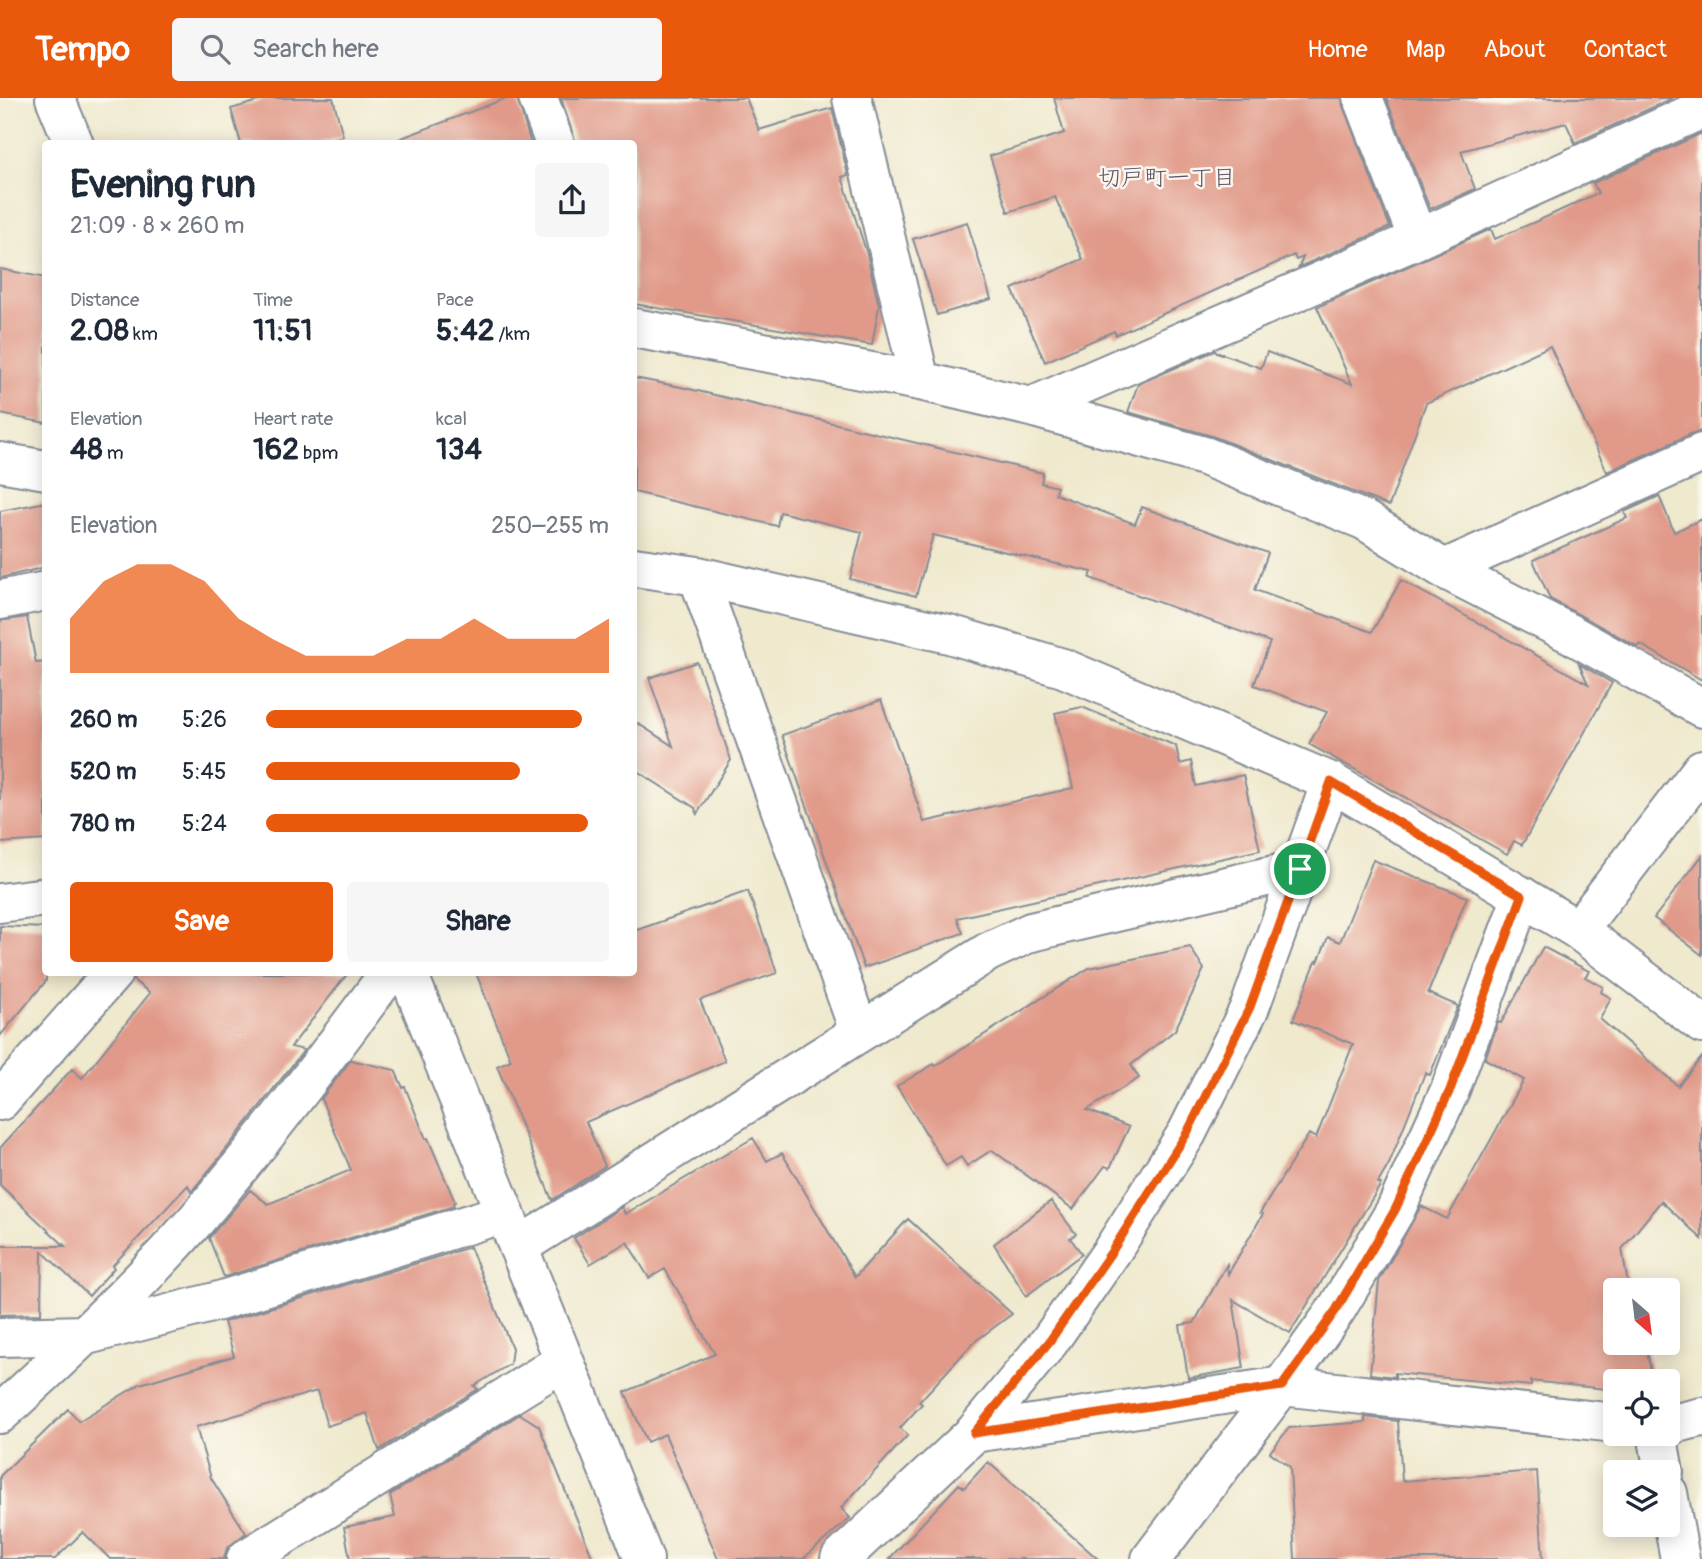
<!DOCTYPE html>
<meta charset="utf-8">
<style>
:root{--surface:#fff;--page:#f6f6f7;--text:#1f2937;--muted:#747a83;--accent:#ea580c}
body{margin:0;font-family:Pangolin,"Klee One",sans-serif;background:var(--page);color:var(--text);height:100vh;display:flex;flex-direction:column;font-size:26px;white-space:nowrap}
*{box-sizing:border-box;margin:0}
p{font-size:23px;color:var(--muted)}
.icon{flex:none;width:38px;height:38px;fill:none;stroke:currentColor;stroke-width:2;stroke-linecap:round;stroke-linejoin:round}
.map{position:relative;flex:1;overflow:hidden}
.drawer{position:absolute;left:42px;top:42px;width:595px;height:836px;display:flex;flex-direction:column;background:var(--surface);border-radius:7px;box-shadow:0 4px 18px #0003}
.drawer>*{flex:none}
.needle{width:46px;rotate:152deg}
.fabs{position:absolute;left:1603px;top:1180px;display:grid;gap:14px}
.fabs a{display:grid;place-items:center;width:77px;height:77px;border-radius:7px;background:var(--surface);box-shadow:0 4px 18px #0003;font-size:35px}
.pin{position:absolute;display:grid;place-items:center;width:60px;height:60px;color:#fff;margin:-30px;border:4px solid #fff;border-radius:50%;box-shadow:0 2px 7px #0007}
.round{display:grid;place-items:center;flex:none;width:74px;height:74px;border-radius:7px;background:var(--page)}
.headline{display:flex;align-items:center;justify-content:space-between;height:119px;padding:0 28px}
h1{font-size:38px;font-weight:800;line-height:52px}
.stats{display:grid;grid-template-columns:repeat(3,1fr);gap:10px;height:119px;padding:7px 28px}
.stats div{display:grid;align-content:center}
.stats b{font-size:30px;font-weight:800}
.stats small{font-size:19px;font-weight:400}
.stats p{font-size:19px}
.chart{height:196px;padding:14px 28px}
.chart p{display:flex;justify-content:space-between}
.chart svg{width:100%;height:126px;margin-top:7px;fill:var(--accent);opacity:.7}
.action{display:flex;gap:14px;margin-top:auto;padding:14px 28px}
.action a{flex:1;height:80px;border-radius:7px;background:var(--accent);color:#fff;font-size:28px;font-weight:800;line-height:80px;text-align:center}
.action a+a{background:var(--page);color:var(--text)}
ul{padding:0 28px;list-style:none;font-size:23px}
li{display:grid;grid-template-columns:112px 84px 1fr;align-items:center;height:52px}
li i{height:18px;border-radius:9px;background:var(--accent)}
header{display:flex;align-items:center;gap:42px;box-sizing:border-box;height:98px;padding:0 35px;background:var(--accent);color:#fff}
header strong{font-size:33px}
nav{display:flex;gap:38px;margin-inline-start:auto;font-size:24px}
.search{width:490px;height:63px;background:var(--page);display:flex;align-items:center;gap:18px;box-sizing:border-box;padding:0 24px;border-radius:7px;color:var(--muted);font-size:26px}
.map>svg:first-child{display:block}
.building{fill:#e19a89}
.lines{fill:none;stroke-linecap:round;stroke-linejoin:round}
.minor-casing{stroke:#858c96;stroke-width:42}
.minor{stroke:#fff;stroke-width:38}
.route-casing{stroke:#fff;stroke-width:14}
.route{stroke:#ea580c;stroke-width:9}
.labels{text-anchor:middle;stroke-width:5;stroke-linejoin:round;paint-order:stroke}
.neighbourhood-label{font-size:23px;fill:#60546d;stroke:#fbf7ec}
</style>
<header>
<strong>Tempo</strong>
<div class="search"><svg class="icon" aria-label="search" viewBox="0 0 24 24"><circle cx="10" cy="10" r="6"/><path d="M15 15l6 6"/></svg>Search here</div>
<nav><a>Home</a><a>Map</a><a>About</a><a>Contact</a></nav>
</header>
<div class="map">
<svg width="1702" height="1461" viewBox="0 0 1702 1461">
<rect width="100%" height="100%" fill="#fbf7ec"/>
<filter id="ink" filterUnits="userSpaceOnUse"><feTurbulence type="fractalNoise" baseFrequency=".0143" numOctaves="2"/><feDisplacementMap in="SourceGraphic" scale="14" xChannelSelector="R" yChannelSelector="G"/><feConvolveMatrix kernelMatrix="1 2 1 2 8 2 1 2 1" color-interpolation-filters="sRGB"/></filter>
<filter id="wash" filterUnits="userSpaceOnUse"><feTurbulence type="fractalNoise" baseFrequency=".00686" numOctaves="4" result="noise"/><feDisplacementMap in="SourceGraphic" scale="28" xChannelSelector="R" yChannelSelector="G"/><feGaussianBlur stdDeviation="1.57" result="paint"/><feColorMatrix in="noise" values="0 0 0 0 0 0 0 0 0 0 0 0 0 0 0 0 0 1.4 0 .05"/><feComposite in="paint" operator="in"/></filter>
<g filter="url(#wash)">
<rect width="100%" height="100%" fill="#efe9ce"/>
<g id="blocks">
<!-- building -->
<path class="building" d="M 269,0 L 333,0 L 343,38 L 316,46 L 241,46 L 231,11 Z
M 507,0 L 517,0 L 531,46 L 397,46 L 396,42 Z
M 561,0 L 746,0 L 759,32 L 832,10 L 848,77 L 842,79 L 867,156 L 879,208 L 872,247 L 634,206 L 634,46 L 576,46 Z
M 1054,0 L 1342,0 L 1343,8 L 1390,129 L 1299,169 L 1303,159 L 1296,162 L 1294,157 L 1116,237 L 1114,233 L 1045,264 L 1012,191 L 1083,161 L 1055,99 L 1008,114 L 990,58 L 1064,35 Z
M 1386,0 L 1673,0 L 1575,45 L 1566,25 L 1461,53 L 1475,91 L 1430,111 Z
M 1702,35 L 1702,333 L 1693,335 L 1607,374 L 1550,248 L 1426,305 L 1389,408 L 1212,338 L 1128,314 L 1138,286 L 1214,253 L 1261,270 L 1267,254 L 1352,286 L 1317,209 L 1491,131 L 1495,141 L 1544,120 L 1598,95 L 1593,85 Z
M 967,124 L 991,201 L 937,217 L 913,141 Z
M 0,171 L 46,180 L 46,325 L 0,316 Z
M 634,280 L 681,289 L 1043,375 L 1041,385 L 1057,389 L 1055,396 L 1135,426 L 1142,409 L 1268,455 L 1255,492 L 1372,534 L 1401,482 L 1588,586 L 1579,566 L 1612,585 L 1522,747 L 1514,743 L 1507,756 L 1309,646 L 1327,614 L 1254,587 L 1270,544 L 1090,480 L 1092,474 L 933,437 L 916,498 L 850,481 L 862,434 L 780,414 L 777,428 L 634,394 Z
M 1659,398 L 1674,434 L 1702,421 L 1702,582 L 1640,546 L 1638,549 L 1550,501 L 1533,462 L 1627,420 L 1624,414 Z
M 46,404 L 46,469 L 0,480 L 0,413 Z
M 27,519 L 36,565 L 46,564 L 46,742 L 0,745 L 0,523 Z
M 697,564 L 731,662 L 697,716 L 695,710 L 634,671 L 634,623 L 673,648 L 649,580 Z
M 881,602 L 924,724 L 1073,690 L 1055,615 L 1082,609 L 1176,648 L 1180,666 L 1191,663 L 1196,688 L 1243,677 L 1260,752 L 957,820 L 963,835 L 864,870 L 782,637 Z
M 1702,758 L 1702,857 L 1654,820 Z
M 1373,762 L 1467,799 L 1428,895 L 1458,908 L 1430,977 L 1425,975 L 1389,1066 L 1378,1085 L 1381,1086 L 1290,1235 L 1233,1202 L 1244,1270 L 1188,1280 L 1180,1227 L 1194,1225 L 1227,1166 L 1228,1176 L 1263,1116 L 1260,1115 L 1309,1036 L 1316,1040 L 1353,946 L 1293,922 L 1316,863 L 1318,864 L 1328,839 L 1340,844 Z
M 748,793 L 777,875 L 700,902 L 725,963 L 586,1024 L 605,1068 L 552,1102 L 497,968 L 511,962 L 476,875 L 634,875 L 634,833 Z
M 0,828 L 46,830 L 46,883 L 0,938 Z
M 1190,849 L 1204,871 L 1175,932 L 1131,967 L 1139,980 L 1087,1012 L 1129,1029 L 1110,1070 L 1105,1068 L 1073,1111 L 992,1052 L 967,1068 L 961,1059 L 946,1068 L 897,988 L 934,966 L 935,968 L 1089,870 Z
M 1543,849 L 1589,873 L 1585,879 L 1603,889 L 1601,894 L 1611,900 L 1600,921 L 1678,988 L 1702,959 L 1702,1141 L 1661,1103 L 1622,1151 L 1629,1192 L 1615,1192 L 1615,1244 L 1645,1244 L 1653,1283 L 1615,1283 L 1615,1292 L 1531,1283 L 1531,1288 L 1395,1275 L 1395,1279 L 1370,1276 L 1379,1183 L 1421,1108 L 1447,1121 L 1524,982 L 1485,961 L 1498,924 L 1501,925 Z
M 134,875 L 348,875 L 291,949 L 304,952 L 216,1064 L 191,1094 L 188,1087 L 112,1168 L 114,1170 L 89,1198 L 42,1153 L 41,1216 L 0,1217 L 0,1148 L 65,1148 L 0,1087 L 0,1050 L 72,971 L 82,980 L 150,895 L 133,882 Z
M 351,962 L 395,972 L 403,990 L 405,989 L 426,1041 L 428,1040 L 455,1104 L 453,1105 L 454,1108 L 224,1179 L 209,1140 L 250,1092 L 268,1106 L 351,1072 L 321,1001 Z
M 753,1040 L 767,1063 L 782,1055 L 855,1179 L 908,1121 L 1012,1216 L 973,1245 L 919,1304 L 922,1306 L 900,1330 L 908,1337 L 841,1410 L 850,1420 L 803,1461 L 718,1461 L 665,1336 L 647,1344 L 625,1294 L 715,1256 L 665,1171 L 649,1180 L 627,1144 L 590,1166 L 574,1140 L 622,1109 L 625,1116 Z
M 1051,1103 L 1076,1136 L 1070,1140 L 1082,1156 L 1026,1198 L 994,1146 Z
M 470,1149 L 512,1250 L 510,1266 L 474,1288 L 478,1291 L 379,1352 L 367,1315 L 327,1328 L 317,1293 L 196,1329 L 211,1380 L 246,1435 L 227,1450 L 224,1461 L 110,1461 L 83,1434 L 55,1461 L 0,1461 L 0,1378 L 68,1311 L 79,1323 L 140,1286 L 234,1258 L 224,1224 Z
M 520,1316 L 539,1328 L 593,1461 L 350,1461 L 344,1429 L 395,1419 L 390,1397 Z
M 1365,1319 L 1398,1323 L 1402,1383 L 1537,1373 L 1543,1461 L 1295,1461 L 1290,1369 L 1270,1354 L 1289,1330 L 1365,1324 Z
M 988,1364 L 1098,1461 L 889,1461 L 959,1386 L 964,1390 Z"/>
</g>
</g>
<g filter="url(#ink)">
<use href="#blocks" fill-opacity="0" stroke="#858c96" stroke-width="2"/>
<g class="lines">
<defs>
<path id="minor" d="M 55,0 L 74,46
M 538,0 L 555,46
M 852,0 L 920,283
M 1363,0 L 1418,141
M 634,230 L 920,283 L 1031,309 L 1204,358 L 1364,422 L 1444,471 L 1569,535 L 1702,610
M 1031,309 L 1418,141 L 1702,11
M 0,364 L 46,372
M 634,469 L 698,478 L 949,536 L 1063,570 L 1331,684 L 1578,832 L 1702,926
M 1444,471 L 1702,355
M 698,478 L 859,933
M 0,502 L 46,493
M 0,805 L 46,799
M 1578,832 L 1702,671
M 408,875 L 644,1461
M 0,1003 L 113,875
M 518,1149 L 988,854 L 1031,834 L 1300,771
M 0,1239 L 87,1237 L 219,1203 L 505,1115
M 0,1316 C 68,1254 135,1191 196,1122 C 264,1042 327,959 389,875
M 1668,1327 L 1702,1319
M 974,1335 L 1282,1288 L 1615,1325
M 1657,1335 L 1664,1374
M 1668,1395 L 1680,1461
M 246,1461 L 564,1263
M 840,1461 L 974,1335 L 1049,1244 L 1112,1153 L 1187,1035 L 1250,909 L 1331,684
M 1151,1461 L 1282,1288 L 1336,1212 L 1395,1113 L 1450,992 L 1522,798"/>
</defs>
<!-- minor casing -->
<use href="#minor" class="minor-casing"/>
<!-- minor -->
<use href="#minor" class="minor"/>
</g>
</g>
<g class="lines" filter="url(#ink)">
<defs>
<path id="route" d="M 1331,684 L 1522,798 L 1450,992 L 1395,1112 L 1336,1212 L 1282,1288 L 974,1335 L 1049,1244 L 1112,1153 L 1187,1035 L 1250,909 Z"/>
</defs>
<!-- route casing -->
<use href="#route" class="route-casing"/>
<!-- route -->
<use href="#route" class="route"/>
</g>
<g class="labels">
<!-- neighbourhood labels -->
<g class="neighbourhood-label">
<text x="1167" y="87">切戸町一丁目</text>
</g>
</g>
</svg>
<div class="fabs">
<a><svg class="needle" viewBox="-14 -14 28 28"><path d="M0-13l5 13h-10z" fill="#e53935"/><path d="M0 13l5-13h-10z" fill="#747a83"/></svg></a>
<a><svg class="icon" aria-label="locate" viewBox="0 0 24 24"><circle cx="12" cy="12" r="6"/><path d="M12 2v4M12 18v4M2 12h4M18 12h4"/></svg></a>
<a><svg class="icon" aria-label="layers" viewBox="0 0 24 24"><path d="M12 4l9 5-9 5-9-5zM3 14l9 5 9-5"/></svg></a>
</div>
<div class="pin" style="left:1300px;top:771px;background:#1e9e55"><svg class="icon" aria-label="arrive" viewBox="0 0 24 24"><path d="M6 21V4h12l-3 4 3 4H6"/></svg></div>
<section class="drawer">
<div class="headline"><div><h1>Evening run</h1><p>21:09 · 8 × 260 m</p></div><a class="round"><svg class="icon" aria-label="share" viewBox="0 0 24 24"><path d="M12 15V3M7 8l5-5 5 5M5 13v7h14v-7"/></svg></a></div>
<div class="stats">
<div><p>Distance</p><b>2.08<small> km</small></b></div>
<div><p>Time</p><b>11:51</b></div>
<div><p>Pace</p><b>5:42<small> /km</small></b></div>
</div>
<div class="stats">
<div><p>Elevation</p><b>48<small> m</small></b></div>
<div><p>Heart rate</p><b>162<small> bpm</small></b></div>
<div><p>kcal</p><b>134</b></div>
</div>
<div class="chart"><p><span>Elevation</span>250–255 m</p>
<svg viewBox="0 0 160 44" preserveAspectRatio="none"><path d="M0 44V25L10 12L20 6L30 6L40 12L50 25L60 32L70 38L80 38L90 38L100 32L110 32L120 25L130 32L140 32L150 32L160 25V44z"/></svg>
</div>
<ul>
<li><b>260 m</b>5:26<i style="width:92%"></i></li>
<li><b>520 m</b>5:45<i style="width:74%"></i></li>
<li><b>780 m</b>5:24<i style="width:94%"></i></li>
</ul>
<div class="action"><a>Save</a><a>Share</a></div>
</section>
</div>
